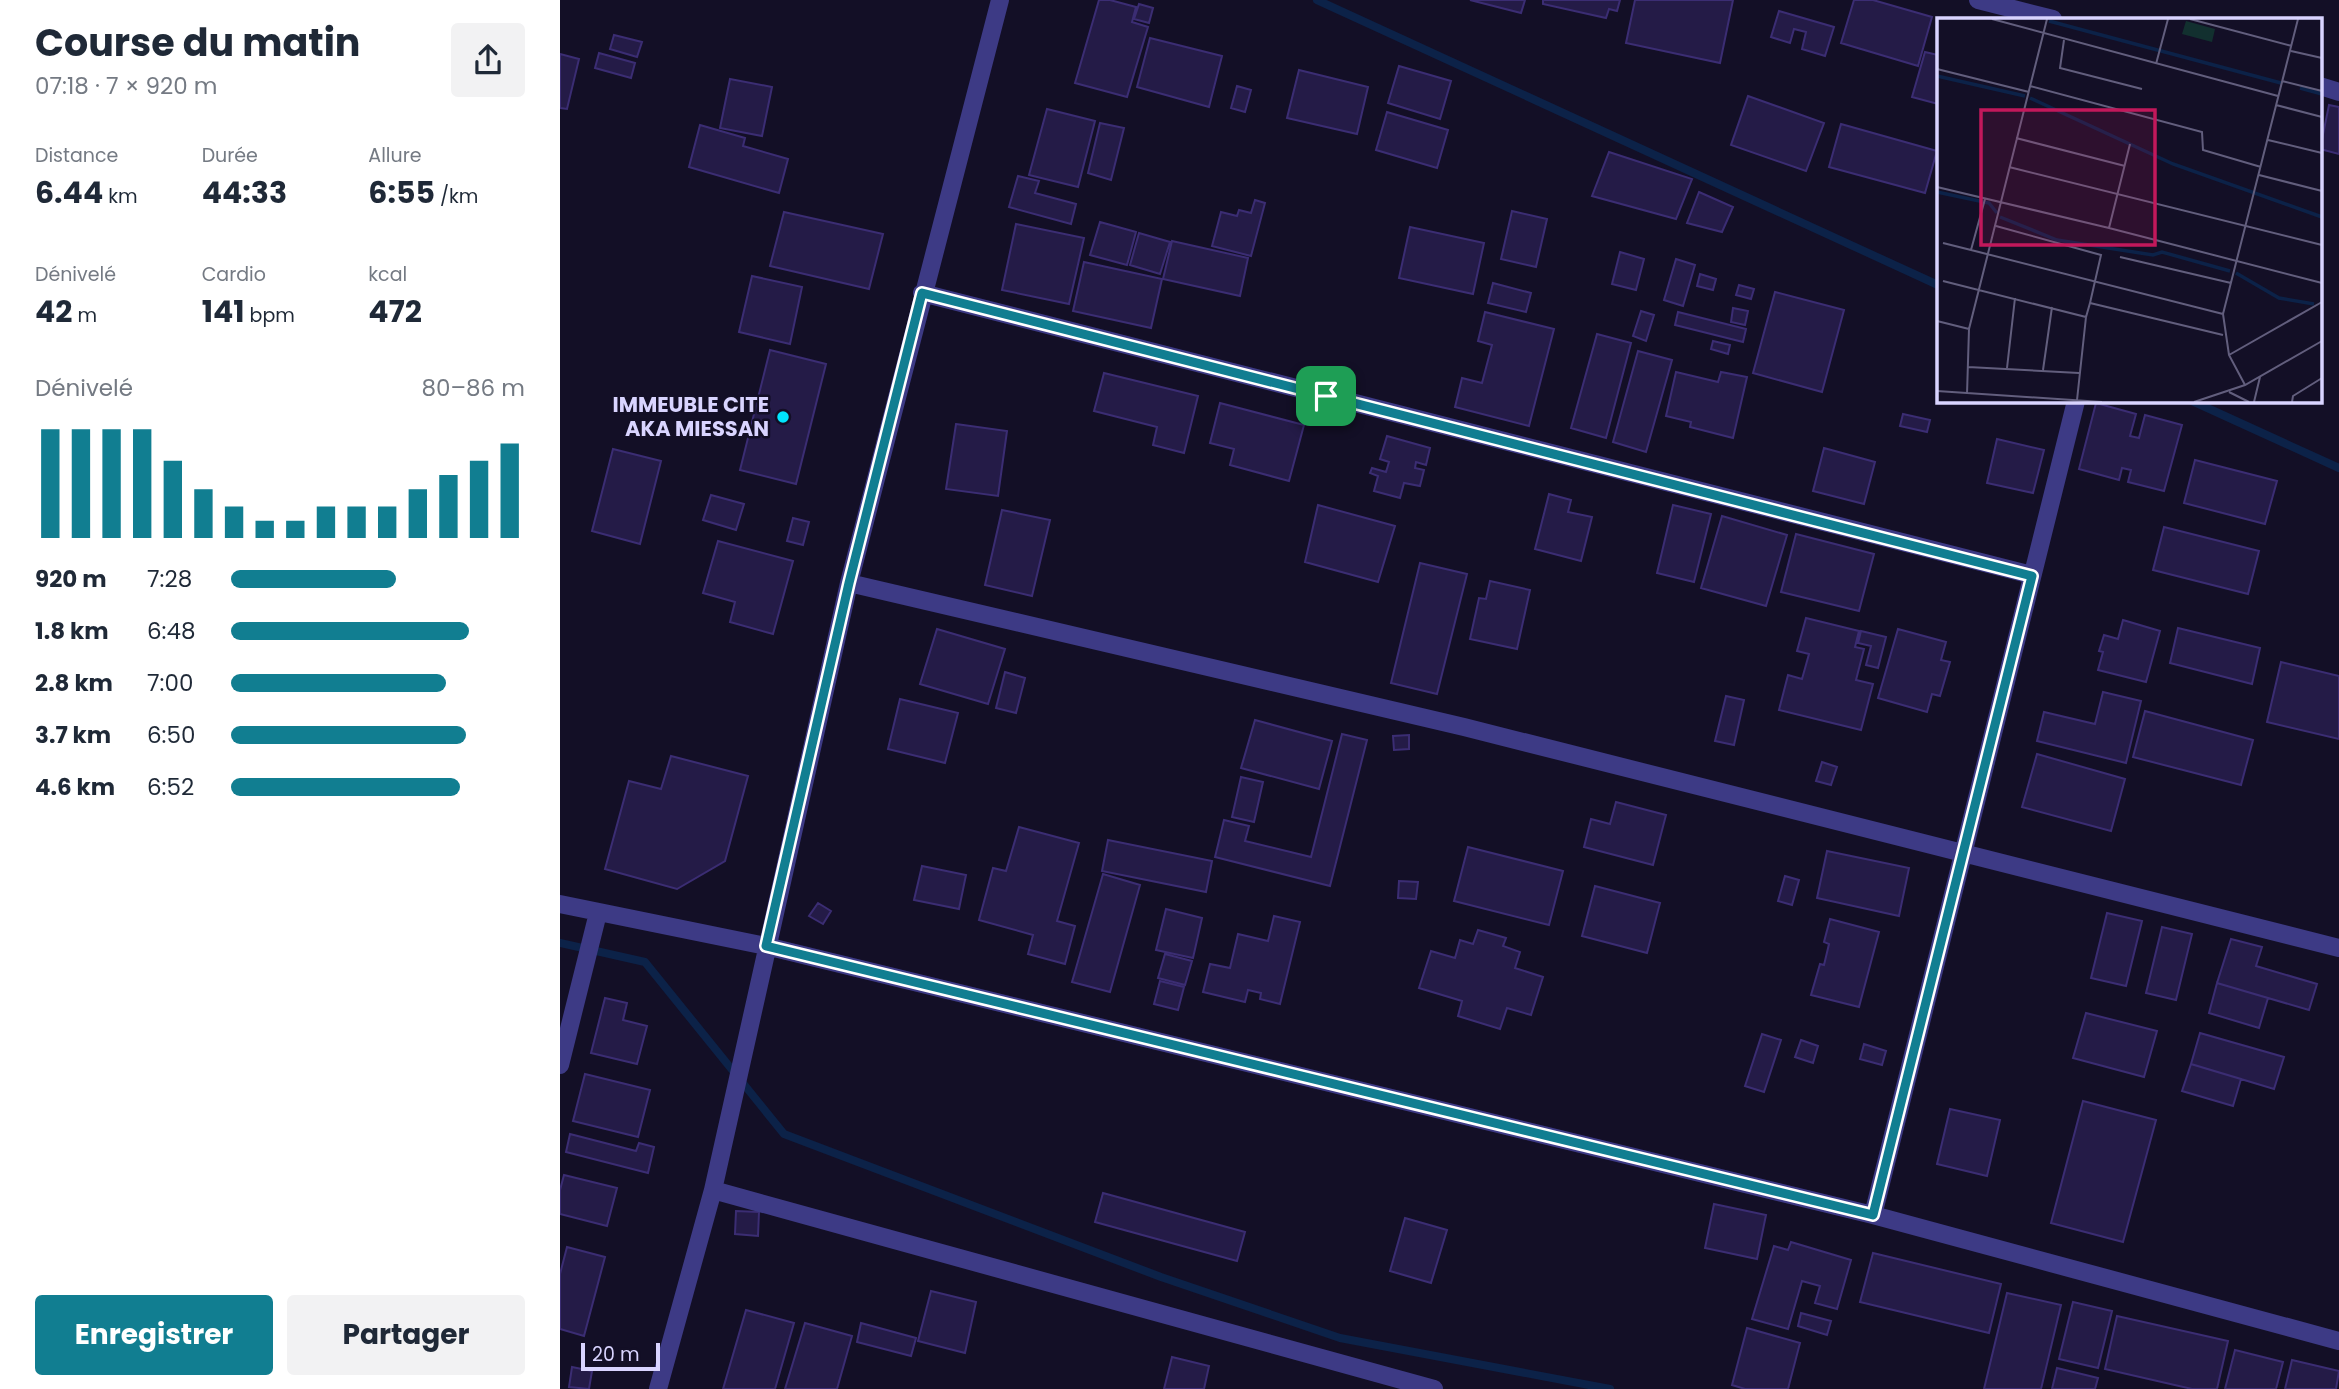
<!DOCTYPE html>
<html lang="fr">
<meta charset="utf-8">
<style>
:root{--surface:#fff;--page:#f2f2f3;--text:#1f2937;--muted:#747a83;--accent:#117e91}
body{margin:0;font-family:Poppins,sans-serif;background:var(--page);color:var(--text);height:100vh;display:flex;flex-direction:column;font-size:26px;white-space:nowrap}
*{box-sizing:border-box;margin:0}
p{font-size:23px;color:var(--muted)}
.icon{flex:none;width:38px;height:38px;fill:none;stroke:currentColor;stroke-width:2;stroke-linecap:round;stroke-linejoin:round}
.map{position:relative;flex:1;overflow:hidden}
.details{display:flex;flex-direction:column;background:var(--surface);width:560px}
.details>*{flex:none}
.scale{position:absolute;left:21px;bottom:18px;width:79px;box-sizing:border-box;padding-left:7px;border:4px solid #d9d4ff;border-top:0;font-size:19px;line-height:24px;white-space:nowrap;color:#d9d4ff;-webkit-text-stroke:5px #130f26;paint-order:stroke}
.pin{position:absolute;display:grid;place-items:center;width:60px;height:60px;color:#fff;margin:-30px;border-radius:14px;box-shadow:0 4px 10px #0006}
.round{display:grid;place-items:center;flex:none;width:74px;height:74px;border-radius:7px;background:var(--page)}
.overview{display:flex;align-items:center;justify-content:space-between;height:119px;padding:0 35px}
h1{font-size:38px;font-weight:700;line-height:52px}
.metrics{display:grid;grid-template-columns:repeat(3,1fr);gap:10px;height:119px;padding:7px 35px}
.metrics div{display:grid;align-content:center}
.metrics b{font-size:30px;font-weight:700}
.metrics small{font-size:19px;font-weight:400}
.metrics p{font-size:19px}
.chart{height:196px;padding:14px 35px}
.chart p{display:flex;justify-content:space-between}
.chart svg{width:100%;height:126px;margin-top:7px;stroke:var(--accent);stroke-width:6}
.primary-button{display:flex;gap:14px;margin-top:auto;padding:14px 35px}
.primary-button a{flex:1;height:80px;border-radius:7px;background:var(--accent);color:#fff;font-size:28px;font-weight:700;line-height:80px;text-align:center}
.primary-button a+a{background:var(--page);color:var(--text)}
ul{padding:0 35px;list-style:none;font-size:23px}
li{display:grid;grid-template-columns:112px 84px 1fr;align-items:center;height:52px}
li i{height:18px;border-radius:9px;background:var(--accent)}
main{display:flex;flex:1;min-height:0}
.map>svg:first-child{display:block}
.lines{fill:none;stroke-linecap:round;stroke-linejoin:round}
.stream{stroke:#0c2248;stroke-width:8}
.building{fill:#241b47;stroke:#3b2d73;stroke-width:2}
.minor{stroke:#3d3a85;stroke-width:18}
.route-casing{stroke:#fff;stroke-width:14}
.route{stroke:#117e91;stroke-width:9}
.poi-dot{fill:#00e5ff;stroke:#130f26;stroke-width:2.5}
.labels{text-anchor:middle;stroke-width:5;stroke-linejoin:round;paint-order:stroke}
.poi-label{font-size:21px;font-weight:bold;fill:#d9d4ff;stroke:#130f26;text-anchor:end}
.inset-river{fill:none;stroke:#0c2248;stroke-width:3.5}
.inset-road{fill:none;stroke:#625e7d;stroke-width:2}
.view{fill:#c2185b;fill-opacity:0.15;stroke:#c2185b;stroke-width:3.5}
.inset-edge{fill:none;stroke:#d9d4ff;stroke-width:3.5}
</style>
<main>
<section class="details">
<div class="overview"><div><h1>Course du matin</h1><p>07:18 · 7 × 920 m</p></div><a class="round"><svg class="icon" aria-label="share" viewBox="0 0 24 24"><path d="M12 15V3M7 8l5-5 5 5M5 13v7h14v-7"/></svg></a></div>
<div class="metrics">
<div><p>Distance</p><b>6.44<small> km</small></b></div>
<div><p>Durée</p><b>44:33</b></div>
<div><p>Allure</p><b>6:55<small> /km</small></b></div>
</div>
<div class="metrics">
<div><p>Dénivelé</p><b>42<small> m</small></b></div>
<div><p>Cardio</p><b>141<small> bpm</small></b></div>
<div><p>kcal</p><b>472</b></div>
</div>
<div class="chart"><p><span>Dénivelé</span>80–86 m</p>
<svg viewBox="0 0 160 44" preserveAspectRatio="none"><path d="M5 44V6M15 44V6M25 44V6M35 44V6M45 44V17M55 44V27M65 44V33M75 44V38M85 44V38M95 44V33M105 44V33M115 44V33M125 44V27M135 44V22M145 44V17M155 44V11"/></svg>
</div>
<ul>
<li><b>920 m</b>7:28<i style="width:56%"></i></li>
<li><b>1.8 km</b>6:48<i style="width:81%"></i></li>
<li><b>2.8 km</b>7:00<i style="width:73%"></i></li>
<li><b>3.7 km</b>6:50<i style="width:80%"></i></li>
<li><b>4.6 km</b>6:52<i style="width:78%"></i></li>
</ul>
<div class="primary-button"><a>Enregistrer</a><a>Partager</a></div>
</section>
<div class="map">
<svg width="1779" height="1389" viewBox="0 0 1779 1389">
<rect width="100%" height="100%" fill="#130f26"/>
<g class="lines">
<!-- stream -->
<path class="stream" d="M 757,0 L 1378,285
M 1632,401 L 1779,468
M 0,943 L 85,962 L 224,1134 L 601,1277 L 780,1338 L 1050,1389"/>
</g>
<!-- building -->
<path class="building" d="M 539,0 L 550,0 L 576,7 L 572,22 L 588,27 L 567,97 L 515,83 Z
M 910,0 L 965,0 L 961,13 Z
M 983,0 L 1060,0 L 1057,11 L 1049,9 L 1046,18 L 983,4 Z
M 1075,0 L 1173,0 L 1160,63 L 1066,43 Z
M 1294,0 L 1313,0 L 1372,17 L 1358,66 L 1281,43 Z
M 579,4 L 593,8 L 589,23 L 574,19 Z
M 1219,11 L 1274,27 L 1265,56 L 1242,49 L 1246,32 L 1234,29 L 1230,43 L 1211,37 Z
M 54,35 L 82,42 L 77,57 L 50,49 Z
M 590,38 L 662,56 L 649,107 L 577,87 Z
M 1365,52 L 1378,55 L 1378,104 L 1352,97 Z
M 39,53 L 75,63 L 71,78 L 35,68 Z
M 0,54 L 19,59 L 7,109 L 0,108 Z
M 839,66 L 891,81 L 880,119 L 828,103 Z
M 739,70 L 808,87 L 797,134 L 727,118 Z
M 170,79 L 212,87 L 202,136 L 160,128 Z
M 677,86 L 691,90 L 685,112 L 671,108 Z
M 1188,96 L 1264,123 L 1246,171 L 1171,145 Z
M 1769,105 L 1779,107 L 1779,154 L 1760,149 Z
M 487,109 L 535,121 L 518,187 L 469,175 Z
M 827,112 L 888,130 L 877,168 L 816,150 Z
M 540,123 L 564,128 L 551,180 L 528,173 Z
M 1281,124 L 1377,151 L 1365,193 L 1269,167 Z
M 140,125 L 185,138 L 183,146 L 228,159 L 219,193 L 129,167 Z
M 1049,152 L 1132,179 L 1116,219 L 1032,196 Z
M 458,176 L 479,181 L 475,193 L 516,204 L 511,224 L 449,207 Z
M 1139,192 L 1173,207 L 1162,232 L 1127,223 Z
M 695,200 L 705,203 L 691,256 L 652,246 L 661,212 L 677,216 L 679,210 L 691,213 Z
M 952,211 L 987,219 L 976,267 L 941,259 Z
M 224,212 L 323,234 L 309,289 L 210,266 Z
M 540,222 L 576,232 L 567,265 L 530,255 Z
M 456,224 L 524,238 L 509,304 L 442,290 Z
M 850,227 L 924,243 L 913,294 L 839,278 Z
M 579,233 L 610,242 L 600,274 L 570,265 Z
M 612,241 L 688,258 L 680,296 L 603,279 Z
M 1060,252 L 1084,259 L 1076,290 L 1052,284 Z
M 1116,259 L 1135,265 L 1123,306 L 1104,300 Z
M 524,262 L 602,279 L 591,328 L 513,311 Z
M 1140,274 L 1156,279 L 1153,290 L 1137,286 Z
M 192,276 L 242,287 L 230,344 L 179,332 Z
M 933,283 L 971,293 L 966,312 L 928,303 Z
M 1179,285 L 1194,289 L 1191,299 L 1176,295 Z
M 1215,292 L 1284,310 L 1262,392 L 1193,373 Z
M 1173,308 L 1188,311 L 1185,325 L 1171,322 Z
M 1081,311 L 1094,315 L 1086,341 L 1073,336 Z
M 925,312 L 994,329 L 969,426 L 895,407 L 902,378 L 922,383 L 932,345 L 918,341 Z
M 1118,312 L 1186,329 L 1183,342 L 1115,325 Z
M 1037,334 L 1071,343 L 1046,438 L 1011,428 Z
M 1153,341 L 1170,345 L 1168,354 L 1151,349 Z
M 210,350 L 266,364 L 236,484 L 180,470 Z
M 1078,351 L 1112,360 L 1086,452 L 1053,442 Z
M 1116,372 L 1158,382 L 1161,372 L 1187,377 L 1173,438 L 1130,427 L 1131,422 L 1106,416 Z
M 544,373 L 638,396 L 624,453 L 593,445 L 597,427 L 534,411 Z
M 660,403 L 744,425 L 729,481 L 670,465 L 674,449 L 650,443 Z
M 1536,403 L 1576,414 L 1570,436 L 1579,438 L 1585,415 L 1622,425 L 1604,491 L 1568,482 L 1571,470 L 1562,468 L 1559,480 L 1519,469 Z
M 1343,414 L 1370,420 L 1367,432 L 1340,426 Z
M 396,424 L 447,431 L 438,496 L 386,489 Z
M 827,436 L 870,448 L 866,465 L 856,462 L 855,468 L 864,470 L 860,486 L 844,483 L 840,498 L 814,491 L 818,476 L 810,473 L 812,468 L 826,472 L 829,462 L 820,459 Z
M 1437,439 L 1484,450 L 1473,493 L 1427,483 Z
M 1264,448 L 1315,462 L 1304,504 L 1253,491 Z
M 53,449 L 101,461 L 80,544 L 32,531 Z
M 1635,460 L 1717,481 L 1705,524 L 1624,503 Z
M 989,494 L 1011,500 L 1008,512 L 1032,517 L 1021,561 L 975,549 Z
M 151,495 L 184,504 L 176,530 L 143,520 Z
M 758,505 L 835,526 L 818,582 L 745,562 Z
M 1113,505 L 1151,514 L 1134,582 L 1097,573 Z
M 442,510 L 490,520 L 472,596 L 425,585 Z
M 1162,516 L 1227,535 L 1206,606 L 1141,588 Z
M 233,518 L 249,522 L 243,545 L 227,541 Z
M 1604,527 L 1699,551 L 1688,594 L 1593,570 Z
M 1236,534 L 1314,554 L 1299,611 L 1221,592 Z
M 158,541 L 233,561 L 213,634 L 170,622 L 175,602 L 143,593 Z
M 860,563 L 907,574 L 877,694 L 831,683 Z
M 930,581 L 970,590 L 957,649 L 910,639 L 919,598 L 926,599 Z
M 1246,618 L 1299,631 L 1295,647 L 1304,649 L 1296,680 L 1313,684 L 1301,730 L 1219,710 L 1228,675 L 1242,679 L 1249,654 L 1237,651 Z
M 1563,620 L 1600,631 L 1586,682 L 1538,670 L 1543,652 L 1539,651 L 1544,635 L 1558,639 Z
M 1618,628 L 1700,648 L 1692,684 L 1610,663 Z
M 377,629 L 445,649 L 428,704 L 360,684 Z
M 1338,629 L 1386,642 L 1381,660 L 1390,662 L 1380,696 L 1372,694 L 1367,712 L 1318,698 Z
M 1301,631 L 1326,637 L 1318,668 L 1306,665 L 1311,646 L 1298,643 Z
M 1721,662 L 1779,676 L 1779,739 L 1707,722 Z
M 445,672 L 465,678 L 456,713 L 436,708 Z
M 1543,692 L 1581,701 L 1566,763 L 1477,741 L 1484,712 L 1535,724 Z
M 1166,696 L 1184,700 L 1174,745 L 1155,741 Z
M 340,699 L 398,713 L 385,763 L 328,749 Z
M 1585,711 L 1693,740 L 1681,785 L 1573,757 Z
M 695,720 L 772,741 L 759,789 L 681,768 Z
M 782,734 L 807,740 L 770,886 L 655,857 L 664,820 L 689,826 L 685,841 L 751,857 Z
M 849,735 L 849,749 L 834,750 L 833,736 Z
M 1477,754 L 1565,779 L 1551,831 L 1462,807 Z
M 111,756 L 188,776 L 165,861 L 117,889 L 45,869 L 69,781 L 101,789 Z
M 1262,762 L 1277,767 L 1271,785 L 1256,781 Z
M 681,777 L 703,782 L 694,822 L 672,817 Z
M 1056,802 L 1106,815 L 1093,865 L 1024,847 L 1031,819 L 1050,824 Z
M 459,827 L 519,843 L 497,921 L 515,926 L 505,964 L 468,954 L 473,935 L 419,920 L 433,868 L 446,871 Z
M 548,840 L 652,861 L 646,892 L 542,871 Z
M 908,847 L 1003,871 L 989,925 L 894,901 Z
M 1267,851 L 1349,868 L 1339,916 L 1257,898 Z
M 362,866 L 406,875 L 399,909 L 354,900 Z
M 543,874 L 580,885 L 550,992 L 512,982 Z
M 1225,876 L 1239,880 L 1232,905 L 1218,901 Z
M 839,881 L 858,882 L 856,899 L 838,898 Z
M 1035,886 L 1100,903 L 1087,953 L 1022,936 Z
M 258,903 L 271,911 L 263,924 L 249,916 Z
M 606,909 L 642,918 L 633,958 L 596,950 Z
M 1547,913 L 1582,921 L 1566,986 L 1531,978 Z
M 714,916 L 740,922 L 720,1004 L 700,999 L 701,993 L 688,990 L 685,1002 L 643,992 L 650,964 L 670,968 L 678,934 L 708,941 Z
M 1270,919 L 1319,932 L 1299,1007 L 1251,995 L 1260,964 L 1264,965 L 1269,944 L 1264,942 Z
M 1602,927 L 1632,934 L 1616,1000 L 1586,993 Z
M 918,930 L 946,938 L 943,946 L 960,952 L 955,968 L 983,977 L 971,1015 L 947,1008 L 940,1029 L 898,1016 L 902,1001 L 859,988 L 871,951 L 895,958 L 900,940 L 913,944 Z
M 1671,939 L 1702,947 L 1696,966 L 1757,984 L 1749,1010 L 1657,983 Z
M 605,954 L 632,961 L 625,985 L 598,978 Z
M 600,981 L 624,987 L 618,1010 L 594,1004 Z
M 1657,983 L 1708,998 L 1699,1028 L 1649,1013 Z
M 45,998 L 67,1003 L 63,1020 L 87,1026 L 77,1064 L 31,1053 Z
M 1526,1013 L 1597,1031 L 1584,1077 L 1513,1058 Z
M 1640,1033 L 1724,1057 L 1714,1089 L 1631,1064 Z
M 1202,1034 L 1221,1040 L 1204,1092 L 1185,1086 Z
M 1241,1040 L 1258,1046 L 1253,1063 L 1235,1057 Z
M 1304,1044 L 1326,1051 L 1322,1065 L 1300,1059 Z
M 1631,1064 L 1681,1079 L 1673,1106 L 1622,1091 Z
M 25,1074 L 90,1090 L 78,1137 L 13,1121 Z
M 1523,1101 L 1596,1120 L 1563,1242 L 1491,1223 Z
M 1390,1109 L 1440,1120 L 1427,1176 L 1377,1164 Z
M 10,1134 L 76,1151 L 79,1143 L 94,1147 L 88,1173 L 6,1152 Z
M 4,1175 L 57,1188 L 47,1226 L 0,1214 L 0,1190 Z
M 543,1193 L 685,1232 L 677,1261 L 535,1222 Z
M 1154,1204 L 1206,1215 L 1197,1259 L 1145,1248 Z
M 176,1211 L 199,1212 L 198,1236 L 175,1234 Z
M 845,1218 L 887,1230 L 871,1283 L 830,1271 Z
M 1231,1242 L 1291,1260 L 1277,1309 L 1255,1303 L 1260,1286 L 1242,1281 L 1228,1329 L 1192,1319 L 1214,1246 L 1228,1250 Z
M 7,1247 L 45,1257 L 24,1336 L 0,1329 L 0,1274 Z
M 1313,1253 L 1441,1284 L 1429,1333 L 1300,1302 Z
M 371,1291 L 416,1302 L 405,1353 L 358,1341 Z
M 1447,1293 L 1501,1305 L 1481,1389 L 1424,1389 Z
M 1513,1302 L 1552,1311 L 1538,1368 L 1499,1359 Z
M 186,1310 L 234,1323 L 215,1389 L 163,1389 Z
M 1241,1313 L 1271,1321 L 1267,1335 L 1238,1326 Z
M 1557,1316 L 1668,1341 L 1657,1389 L 1632,1389 L 1545,1369 Z
M 245,1323 L 292,1336 L 277,1389 L 225,1389 Z
M 301,1323 L 356,1338 L 351,1356 L 297,1342 Z
M 1187,1328 L 1240,1343 L 1228,1389 L 1185,1389 L 1172,1385 Z
M 1675,1350 L 1723,1362 L 1716,1389 L 1665,1389 Z
M 612,1357 L 649,1366 L 644,1389 L 604,1389 Z
M 1732,1360 L 1779,1371 L 1776,1389 L 1725,1389 Z
M 12,1367 L 32,1371 L 29,1389 L 9,1387 Z
M 1497,1368 L 1538,1378 L 1535,1389 L 1492,1389 Z"/>
<g class="lines">
<!-- minor -->
<path class="minor" d="M 1418,0 L 1493,19
M 1760,86 L 1779,92
M 362,293 L 1472,575
M 1516,401 L 1313,1215 L 1779,1341
M 289,583 L 904,727 L 1779,948
M 0,904 L 206,946 L 1313,1215
M 0,1065 L 38,913
M 153,1190 L 874,1389
M 98,1389 L 153,1190 L 289,583 L 440,0"/>
</g>
<g class="lines">
<defs>
<path id="route" d="M 362,293 L 1472,576 L 1313,1215 L 206,946 L 289,583 Z"/>
</defs>
<!-- route casing -->
<use href="#route" class="route-casing"/>
<!-- route -->
<use href="#route" class="route"/>
</g>
<!-- markers -->
<circle class="poi-dot" cx="223" cy="417" r="7"/>
<g class="labels">
<!-- poi labels -->
<g class="poi-label">
<text x="209" y="412">IMMEUBLE CITE<tspan x="209" dy="24">AKA MIESSAN</tspan></text>
</g>
</g>
<!-- overview -->
<g transform="translate(1377 18)">
<rect width="385" height="385" fill="#130f26"/>
<path d="M 249,3 L 278,11 L 275,24 L 245,16 Z" fill="#12302f"/>
<path class="inset-river" d="M 112,3 L 344,65M 0,58 L 88,78M 363,70 L 385,76M 93,80 L 236,146 L 385,199M 0,174 L 52,185 L 60,195M 63,199 L 120,222 L 216,237 L 225,234 L 293,253M 299,255 L 342,280 L 377,286"/>
<path class="inset-road" d="M 55,1 L 341,78M 253,1 L 355,28M 127,22 L 123,50 L 205,71M 354,33 L 385,40M 219,46 L 231,1M 0,51 L 92,74M 345,63 L 385,73M 93,68 L 265,114 L 266,132 L 324,149M 339,87 L 385,99M 79,120 L 188,148M 331,122 L 385,135M 193,126 L 172,210 L 385,265M 72,149 L 385,227M 322,157 L 385,173M 0,169 L 172,210M 48,181 L 34,232 L 286,296M 59,208 L 164,237 L 153,285M 6,225 L 34,232M 183,239 L 294,265M 6,263 L 149,299 L 153,285 L 286,317M 0,303 L 32,311M 292,337 L 385,284M 31,349 L 142,355M 70,350 L 78,280M 106,352 L 115,289M 308,367 L 292,337 L 286,296 L 361,1M 0,373 L 165,384M 292,374 L 312,384M 30,376 L 32,311 L 110,1M 140,382 L 149,299M 257,384 L 308,367 L 385,323M 317,384 L 323,359M 355,384 L 356,378 L 385,360"/>
<path class="view" d="M 44,92 L 218,92 L 218,227 L 44,227 Z"/>
<rect width="385" height="385" class="inset-edge"/>
</g>
</svg>
<div class="scale">20 m</div>
<div class="pin" style="left:766px;top:396px;background:#1e9e55"><svg class="icon" aria-label="arrive" viewBox="0 0 24 24"><path d="M6 21V4h12l-3 4 3 4H6"/></svg></div>
</div>
</main>
